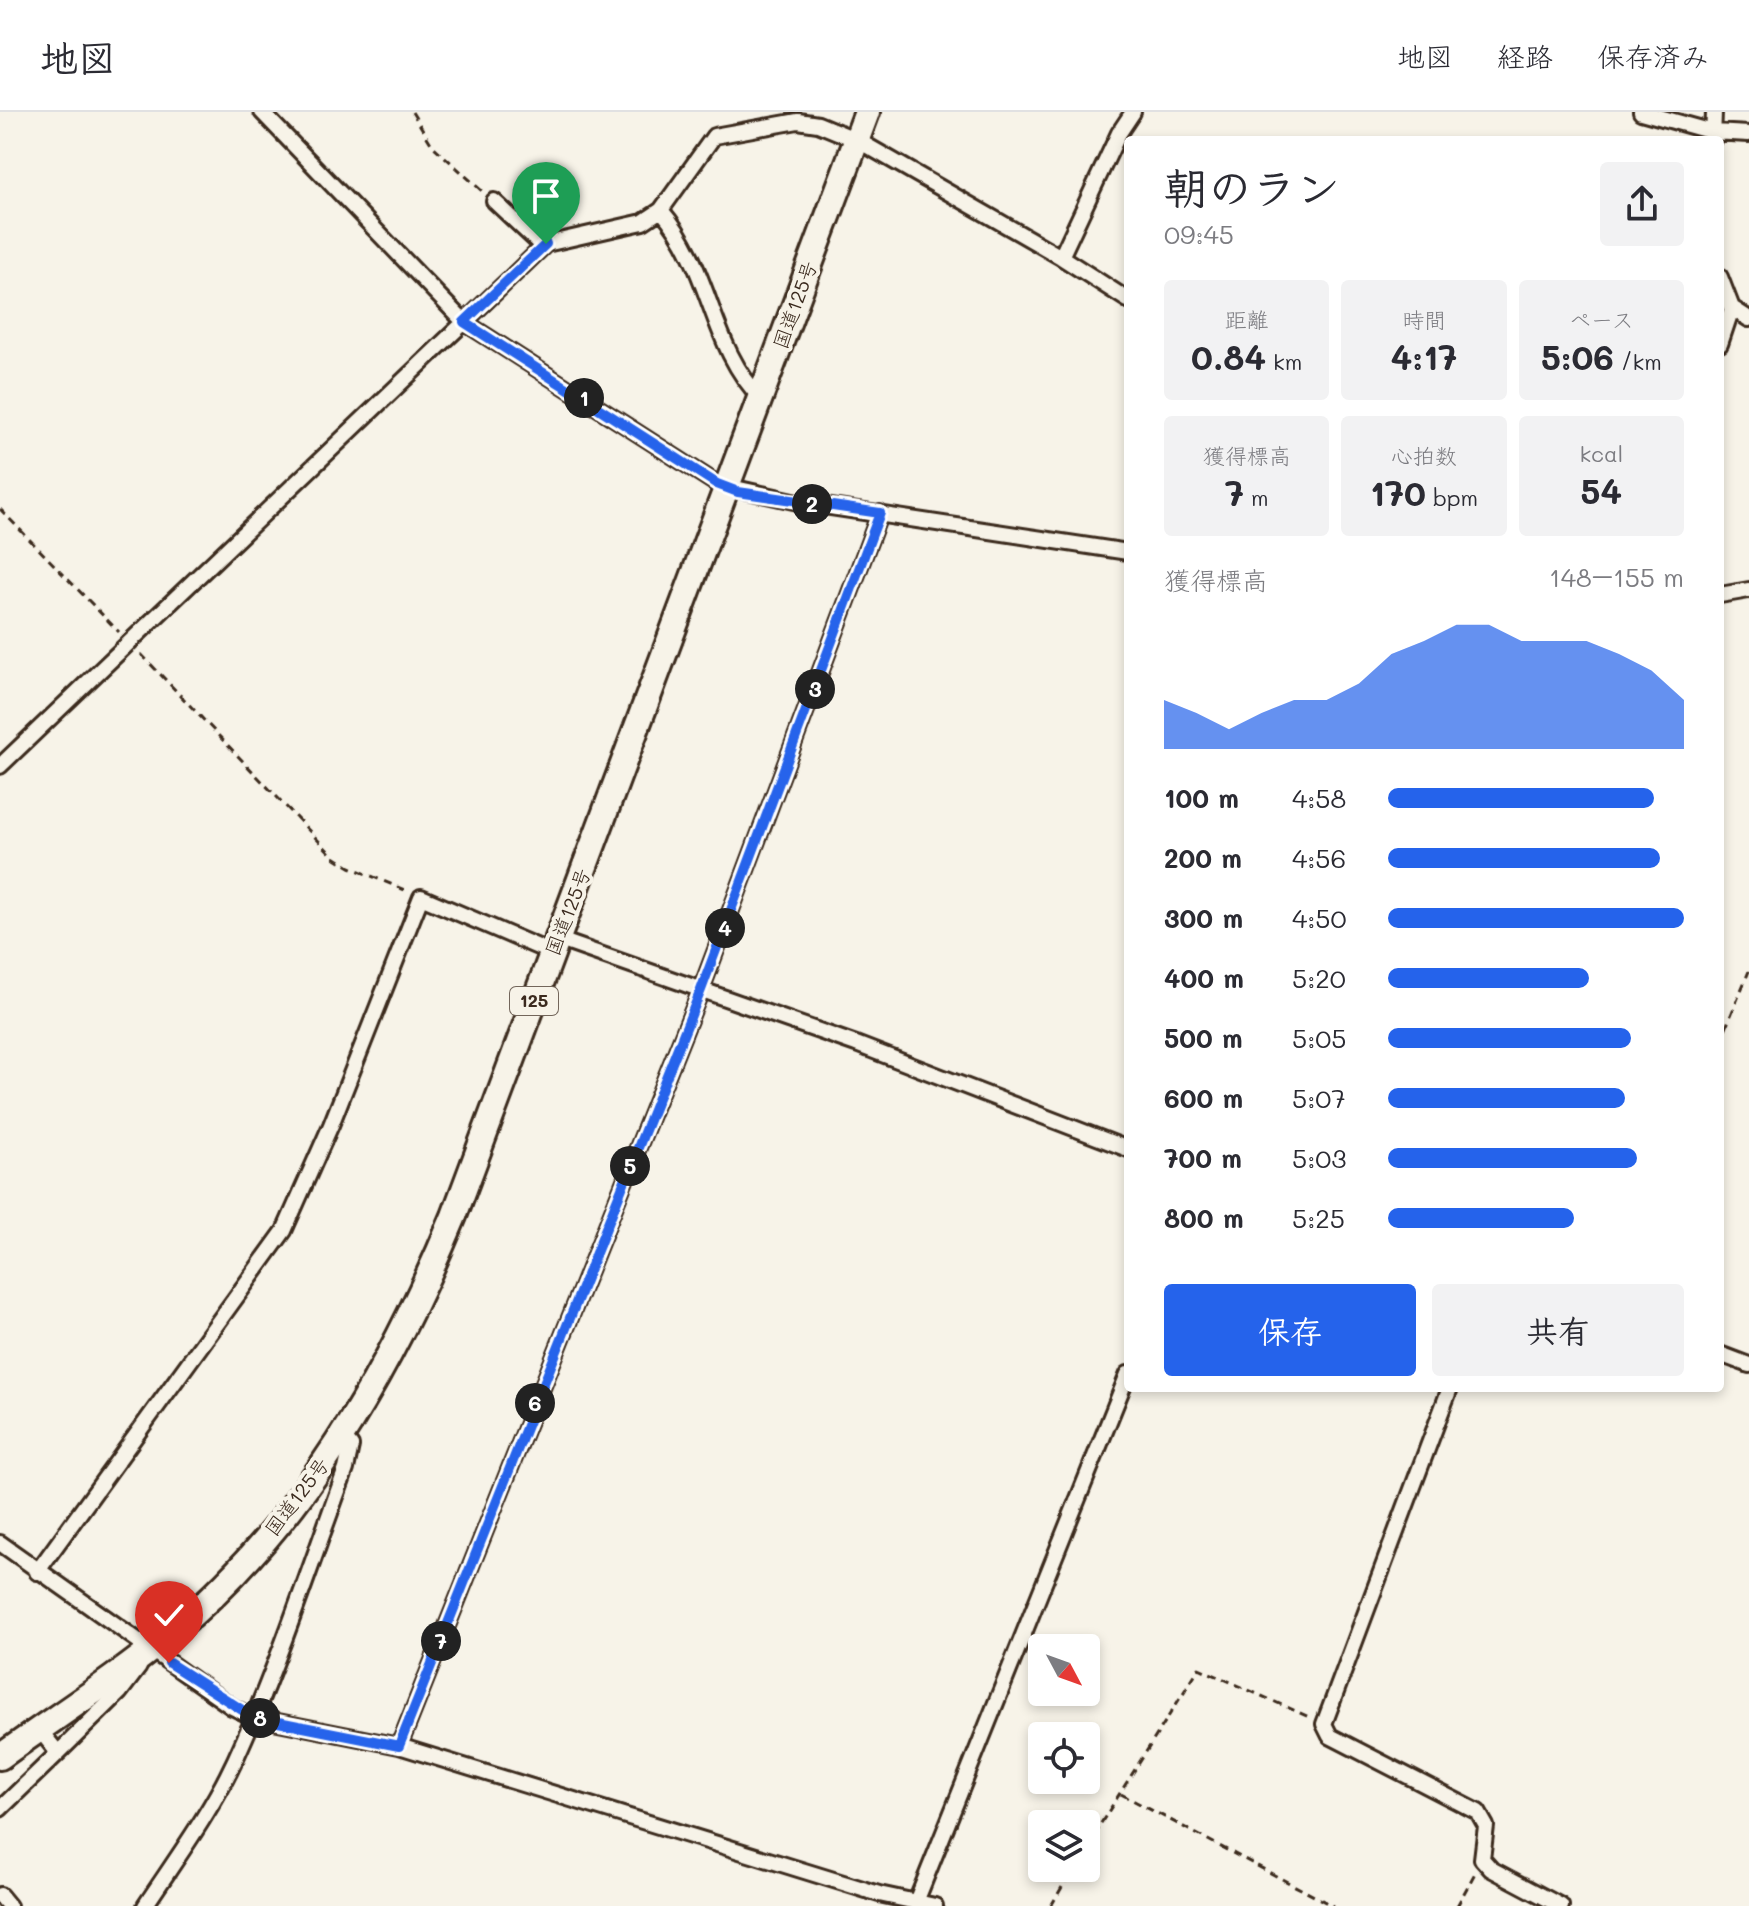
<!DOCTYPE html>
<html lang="ja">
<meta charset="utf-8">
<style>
:root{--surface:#fff;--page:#f2f2f3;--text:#2b2b33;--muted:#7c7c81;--line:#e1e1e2;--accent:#2563eb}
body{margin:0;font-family:Mali,"Klee One",sans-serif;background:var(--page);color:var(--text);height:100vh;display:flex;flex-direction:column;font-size:30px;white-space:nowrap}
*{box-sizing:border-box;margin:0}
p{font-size:26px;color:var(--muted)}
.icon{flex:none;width:44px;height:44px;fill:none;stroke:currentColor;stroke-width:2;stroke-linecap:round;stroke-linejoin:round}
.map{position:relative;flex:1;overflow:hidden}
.drawer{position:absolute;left:1124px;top:24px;width:600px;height:1256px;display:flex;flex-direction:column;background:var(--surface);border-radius:8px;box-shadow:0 4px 12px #0003}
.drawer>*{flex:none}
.needle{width:52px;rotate:131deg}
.tools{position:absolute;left:1028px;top:1522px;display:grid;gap:16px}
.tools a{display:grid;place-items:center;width:72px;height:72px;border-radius:8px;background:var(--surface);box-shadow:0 4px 12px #0003;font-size:40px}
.pin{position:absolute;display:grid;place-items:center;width:68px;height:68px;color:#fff;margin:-82px -34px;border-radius:50% 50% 50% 0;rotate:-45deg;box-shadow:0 0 8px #0007}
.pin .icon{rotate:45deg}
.km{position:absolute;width:40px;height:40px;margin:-20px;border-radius:50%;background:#222;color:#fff;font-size:22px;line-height:40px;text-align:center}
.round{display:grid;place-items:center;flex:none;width:84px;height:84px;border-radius:8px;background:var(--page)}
.head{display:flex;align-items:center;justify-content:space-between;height:136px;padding:0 40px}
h1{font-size:44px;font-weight:700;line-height:60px}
.figures{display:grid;grid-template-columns:repeat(3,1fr);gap:12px;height:136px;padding:8px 40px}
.figures div{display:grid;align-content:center;border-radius:8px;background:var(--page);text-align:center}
.figures b{font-size:34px;font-weight:700}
.figures small{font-size:22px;font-weight:400}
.figures p{font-size:22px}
.chart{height:224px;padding:16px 40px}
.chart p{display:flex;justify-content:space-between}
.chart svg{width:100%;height:144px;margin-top:8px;fill:var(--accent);opacity:.7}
.action{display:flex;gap:16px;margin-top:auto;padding:16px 40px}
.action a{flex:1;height:92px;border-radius:8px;background:var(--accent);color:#fff;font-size:32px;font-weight:700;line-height:92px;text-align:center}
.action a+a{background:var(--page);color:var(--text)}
ul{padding:0 40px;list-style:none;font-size:26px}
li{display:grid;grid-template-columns:128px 96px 1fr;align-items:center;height:60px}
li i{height:20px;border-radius:10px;background:var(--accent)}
header{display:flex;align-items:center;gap:48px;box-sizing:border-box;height:112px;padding:0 40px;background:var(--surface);border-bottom:2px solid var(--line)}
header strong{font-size:38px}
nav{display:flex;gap:44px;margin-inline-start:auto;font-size:28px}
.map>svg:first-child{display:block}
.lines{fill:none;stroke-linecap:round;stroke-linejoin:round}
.street-casing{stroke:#3b2a1e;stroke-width:20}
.highway-casing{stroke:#3b2a1e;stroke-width:30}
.path{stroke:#3b2a1e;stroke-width:3;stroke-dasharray:8 6;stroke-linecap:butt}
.street{stroke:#f7f3e8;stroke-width:14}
.highway{stroke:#f7f3e8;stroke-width:24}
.route-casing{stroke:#fff;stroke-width:16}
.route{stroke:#2563eb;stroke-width:10}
.labels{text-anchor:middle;stroke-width:8;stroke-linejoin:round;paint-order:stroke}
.shield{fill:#f7f3e8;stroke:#73665b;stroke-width:2}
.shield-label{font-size:18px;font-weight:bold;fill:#3b2a1e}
.street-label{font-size:20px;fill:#3b2a1e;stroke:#f7f3e8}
</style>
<header>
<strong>地図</strong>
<nav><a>地図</a><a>経路</a><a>保存済み</a></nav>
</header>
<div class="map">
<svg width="1749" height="1794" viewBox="0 0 1749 1794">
<rect width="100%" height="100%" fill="#f7f3e8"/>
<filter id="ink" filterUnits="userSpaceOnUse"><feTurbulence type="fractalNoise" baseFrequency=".0125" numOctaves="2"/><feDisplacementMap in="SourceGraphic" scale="16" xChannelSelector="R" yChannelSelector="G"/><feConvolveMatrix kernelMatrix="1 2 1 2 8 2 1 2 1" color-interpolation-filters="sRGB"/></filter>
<g filter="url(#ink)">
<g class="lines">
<defs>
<path id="street" d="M 262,0 L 464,210 L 717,372 L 798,390 L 1128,440
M 1641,0 L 1713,20 L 1749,22
M 1713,28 L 1714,0
M 494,89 L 543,135
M 661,98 C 712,156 710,236 761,286
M 1061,145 L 1119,21 L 1133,0
M 1720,165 L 1732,196 L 1749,207
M 1720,232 L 1732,196
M 1720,483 L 1749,478
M 0,654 L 546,132 L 643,110 L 661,98 L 714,24 L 798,9 L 818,12 L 857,28 L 1061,145 L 1128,188
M 557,827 L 856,932 L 1128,1037
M 1720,1242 L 1749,1253
M 1450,1276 L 1324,1612 L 1330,1624 L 1478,1700 L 1486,1714 L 1482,1747 L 1491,1757 L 1561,1794
M 0,1431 L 232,1595 L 253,1605 L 399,1634 L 879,1782 L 935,1794
M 37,1460 L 284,1119 L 331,1013 L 421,785 L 552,841
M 399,1634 L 701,878 L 880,401
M 58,1641 L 120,1580 L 139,1555
M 0,1697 L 58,1641 L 39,1617
M 0,1783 L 9,1794
M 916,1790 L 1128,1262
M 145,1794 C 176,1747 211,1700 235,1648 C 278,1554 310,1454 346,1357 L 351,1334 L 341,1322"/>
<path id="highway" d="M 0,1645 C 57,1604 117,1566 171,1521 C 302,1413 390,1259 454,1104 L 867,0"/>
</defs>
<!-- street casing -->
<use href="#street" class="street-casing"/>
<!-- highway casing -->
<use href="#highway" class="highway-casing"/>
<!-- path -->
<path class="path" d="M 412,0 L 432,33 L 483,80
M 0,397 L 119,520
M 141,542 L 334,745 L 350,755 L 407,779
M 1720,930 L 1749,859
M 1121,1682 L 1333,1794
M 1086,1735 L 1199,1556 L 1309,1605
M 1051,1794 L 1073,1756
M 1457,1794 L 1475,1761"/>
<!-- street -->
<use href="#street" class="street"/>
<!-- highway -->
<use href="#highway" class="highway"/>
</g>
</g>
<g class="lines" filter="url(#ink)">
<defs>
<path id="route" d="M 169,1551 L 253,1605 L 399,1634 L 701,878 L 880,401 L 738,380 L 717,372 L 464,210 L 546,132"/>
</defs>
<!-- route casing -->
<use href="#route" class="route-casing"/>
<!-- route -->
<use href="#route" class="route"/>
</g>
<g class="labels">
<!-- shield labels -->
<rect class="shield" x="510" y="875" width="48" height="28" rx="6"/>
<g class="shield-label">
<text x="534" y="895">125</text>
</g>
<!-- street labels -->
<g class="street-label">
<text transform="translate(795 193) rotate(-70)" y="7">国道125号</text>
<text transform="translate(568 800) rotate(-69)" y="7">国道125号</text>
<text transform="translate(297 1385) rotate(-53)" y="7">国道125号</text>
</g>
</g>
</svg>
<div class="tools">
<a><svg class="needle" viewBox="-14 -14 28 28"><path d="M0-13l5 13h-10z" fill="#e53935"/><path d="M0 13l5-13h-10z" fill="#7c7c81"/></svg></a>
<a><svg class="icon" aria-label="locate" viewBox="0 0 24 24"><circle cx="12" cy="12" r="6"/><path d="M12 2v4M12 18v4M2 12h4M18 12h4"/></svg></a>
<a><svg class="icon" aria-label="layers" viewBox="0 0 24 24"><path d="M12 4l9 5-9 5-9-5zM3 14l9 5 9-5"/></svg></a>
</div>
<div class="pin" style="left:546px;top:132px;background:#1e9e55"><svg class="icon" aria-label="arrive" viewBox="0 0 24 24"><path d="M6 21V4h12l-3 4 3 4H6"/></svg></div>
<div class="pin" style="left:169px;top:1551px;background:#d93025"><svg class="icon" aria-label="check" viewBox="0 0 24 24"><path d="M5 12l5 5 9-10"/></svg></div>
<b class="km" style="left:584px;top:286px">1</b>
<b class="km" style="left:812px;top:392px">2</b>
<b class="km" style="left:815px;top:577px">3</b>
<b class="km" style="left:725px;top:816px">4</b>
<b class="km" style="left:630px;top:1054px">5</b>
<b class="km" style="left:535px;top:1291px">6</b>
<b class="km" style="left:441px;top:1529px">7</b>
<b class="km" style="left:260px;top:1606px">8</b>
<section class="drawer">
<div class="head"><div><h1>朝のラン</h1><p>09:45</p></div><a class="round"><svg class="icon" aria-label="share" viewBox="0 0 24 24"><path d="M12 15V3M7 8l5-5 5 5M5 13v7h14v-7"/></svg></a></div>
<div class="figures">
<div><p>距離</p><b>0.84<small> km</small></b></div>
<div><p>時間</p><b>4:17</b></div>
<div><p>ペース</p><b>5:06<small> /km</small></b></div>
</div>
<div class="figures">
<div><p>獲得標高</p><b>7<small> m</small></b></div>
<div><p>心拍数</p><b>170<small> bpm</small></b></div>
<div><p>kcal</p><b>54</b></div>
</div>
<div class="chart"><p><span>獲得標高</span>148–155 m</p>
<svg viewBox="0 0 160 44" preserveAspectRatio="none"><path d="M0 44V29L10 33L20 38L30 33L40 29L50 29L60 24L70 15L80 11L90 6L100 6L110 11L120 11L130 11L140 15L150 20L160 29V44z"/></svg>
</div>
<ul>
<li><b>100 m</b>4:58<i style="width:90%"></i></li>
<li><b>200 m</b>4:56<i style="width:92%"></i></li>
<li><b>300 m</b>4:50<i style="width:100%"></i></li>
<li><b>400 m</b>5:20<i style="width:68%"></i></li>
<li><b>500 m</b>5:05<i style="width:82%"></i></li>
<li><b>600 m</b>5:07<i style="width:80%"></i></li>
<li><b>700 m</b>5:03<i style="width:84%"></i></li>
<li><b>800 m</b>5:25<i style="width:63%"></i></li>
</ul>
<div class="action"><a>保存</a><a>共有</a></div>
</section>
</div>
